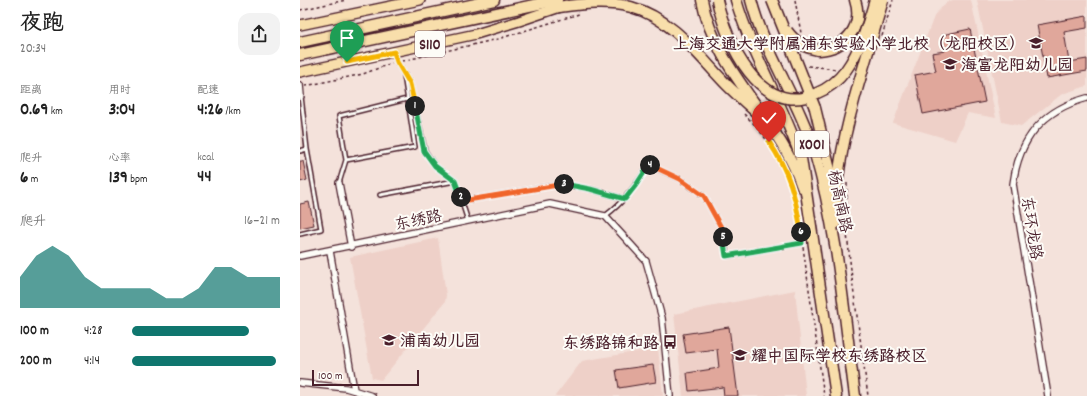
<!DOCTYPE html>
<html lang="zh">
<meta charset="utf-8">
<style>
:root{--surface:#fff;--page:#f2f2f2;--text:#222;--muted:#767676;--accent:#0f766e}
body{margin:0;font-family:Dekko,"LXGW WenKai TC",sans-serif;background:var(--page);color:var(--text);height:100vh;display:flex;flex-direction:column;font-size:15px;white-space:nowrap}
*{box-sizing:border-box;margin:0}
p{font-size:13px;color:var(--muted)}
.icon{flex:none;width:22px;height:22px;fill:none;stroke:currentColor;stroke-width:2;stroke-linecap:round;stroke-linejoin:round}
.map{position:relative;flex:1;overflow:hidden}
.details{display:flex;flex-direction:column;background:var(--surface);width:300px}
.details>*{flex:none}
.scale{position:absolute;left:12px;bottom:10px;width:107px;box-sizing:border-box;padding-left:4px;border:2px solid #4a1f2b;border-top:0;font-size:11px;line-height:14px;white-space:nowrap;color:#4a1f2b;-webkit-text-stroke:3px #fdfcf7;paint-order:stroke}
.pin{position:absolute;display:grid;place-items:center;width:34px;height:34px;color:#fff;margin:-41px -17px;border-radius:50% 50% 50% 0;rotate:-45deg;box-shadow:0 0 4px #0007}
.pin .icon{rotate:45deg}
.km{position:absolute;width:20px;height:20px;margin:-10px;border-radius:50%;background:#222;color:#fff;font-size:11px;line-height:20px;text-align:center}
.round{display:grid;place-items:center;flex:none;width:42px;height:42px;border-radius:12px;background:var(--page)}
.overview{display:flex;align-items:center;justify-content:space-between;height:68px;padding:0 20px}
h1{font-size:22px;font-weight:700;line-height:30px}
.stats{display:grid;grid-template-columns:repeat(3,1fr);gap:6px;height:68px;padding:4px 20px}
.stats div{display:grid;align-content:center}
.stats b{font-size:17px;font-weight:700}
.stats small{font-size:11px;font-weight:400}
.stats p{font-size:11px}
.chart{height:112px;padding:8px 20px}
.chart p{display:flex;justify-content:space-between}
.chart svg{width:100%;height:72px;margin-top:4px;fill:var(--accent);opacity:.7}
ul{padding:0 20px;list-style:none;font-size:13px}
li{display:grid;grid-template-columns:64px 48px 1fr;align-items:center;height:30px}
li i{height:10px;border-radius:5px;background:var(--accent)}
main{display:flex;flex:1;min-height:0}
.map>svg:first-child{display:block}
.built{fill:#eed0c8}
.building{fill:#e0a79b;stroke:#4a1f2b}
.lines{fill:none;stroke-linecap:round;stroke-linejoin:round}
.lane-casing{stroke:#4a1f2b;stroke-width:6}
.street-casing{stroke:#4a1f2b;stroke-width:8}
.primary-casing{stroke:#4a1f2b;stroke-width:12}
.highway-casing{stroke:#4a1f2b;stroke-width:13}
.path{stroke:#4a1f2b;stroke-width:1.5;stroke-dasharray:3 3;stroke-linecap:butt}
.lane{stroke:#fdfcf7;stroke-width:3}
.street{stroke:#fdfcf7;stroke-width:5.5}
.primary{stroke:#f8deab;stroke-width:9}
.highway{stroke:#f8deab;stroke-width:10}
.highway-bridge-casing{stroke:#4a1f2b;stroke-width:13;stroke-linecap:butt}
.highway-bridge{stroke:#f8deab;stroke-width:10}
.split-1-casing{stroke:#fff;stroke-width:8}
.split-2-casing{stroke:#fff;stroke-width:8}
.split-3-casing{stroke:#fff;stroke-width:8}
.split-4-casing{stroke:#fff;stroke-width:8}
.split-5-casing{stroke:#fff;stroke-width:8}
.split-6-casing{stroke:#fff;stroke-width:8}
.split-7-casing{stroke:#fff;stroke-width:8}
.split-1{stroke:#f5b400;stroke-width:5}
.split-2{stroke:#22a559;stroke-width:5}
.split-3{stroke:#f0652b;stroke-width:5}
.split-4{stroke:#22a559;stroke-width:5}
.split-5{stroke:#f0652b;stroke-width:5}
.split-6{stroke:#22a559;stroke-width:5}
.split-7{stroke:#f5b400;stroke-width:5}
.labels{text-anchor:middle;stroke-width:4;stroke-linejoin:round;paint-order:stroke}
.shield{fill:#fdfcf7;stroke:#806168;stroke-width:1}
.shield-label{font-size:15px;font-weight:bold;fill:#4a1f2b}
.poi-label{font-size:16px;font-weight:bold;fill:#4a1f2b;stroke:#fdfcf7;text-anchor:start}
.street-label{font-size:16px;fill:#4a1f2b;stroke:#fdfcf7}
</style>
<main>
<section class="details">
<div class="overview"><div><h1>夜跑</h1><p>20:34</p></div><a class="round"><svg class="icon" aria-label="share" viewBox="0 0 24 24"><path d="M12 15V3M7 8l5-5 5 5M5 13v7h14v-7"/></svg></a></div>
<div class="stats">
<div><p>距离</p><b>0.69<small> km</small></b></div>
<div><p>用时</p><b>3:04</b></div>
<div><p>配速</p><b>4:26<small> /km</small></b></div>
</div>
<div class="stats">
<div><p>爬升</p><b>6<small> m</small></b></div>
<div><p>心率</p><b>139<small> bpm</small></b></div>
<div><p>kcal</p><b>44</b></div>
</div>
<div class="chart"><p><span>爬升</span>16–21 m</p>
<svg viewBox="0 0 160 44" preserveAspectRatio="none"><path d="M0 44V25L10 12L20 6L30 12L40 25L50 32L60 32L70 32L80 32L90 38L100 38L110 32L120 19L130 19L140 25L150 25L160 25V44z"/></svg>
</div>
<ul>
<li><b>100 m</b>4:28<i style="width:79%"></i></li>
<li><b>200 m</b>4:14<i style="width:97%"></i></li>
</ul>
</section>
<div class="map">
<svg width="787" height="396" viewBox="0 0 787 396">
<rect width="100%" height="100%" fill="#f4e2db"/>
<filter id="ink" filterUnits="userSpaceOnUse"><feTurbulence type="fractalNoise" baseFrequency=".025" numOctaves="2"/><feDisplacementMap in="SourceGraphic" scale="8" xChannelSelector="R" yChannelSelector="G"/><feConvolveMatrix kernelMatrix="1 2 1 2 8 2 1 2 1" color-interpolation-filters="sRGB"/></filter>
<g filter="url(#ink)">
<!-- built -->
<path class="built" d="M 653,0 L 671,0 L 696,118 L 668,113 L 655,141 L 593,123 L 635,14 L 647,2 Z
M 677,0 L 787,0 L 787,86 L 762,94 L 721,126 L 702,122 Z
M 138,238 L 146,295 L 145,302 L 81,380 L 72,378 L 50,257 Z
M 495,290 L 506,396 L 383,396 L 374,314 Z
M 358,348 L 363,396 L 255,396 L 282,361 Z"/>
<!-- building -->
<path class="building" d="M 787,16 L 787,28 L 764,32 L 769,62 L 787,59 L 787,71 L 747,78 L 737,25 Z
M 670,29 L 685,102 L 623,114 L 615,75 L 636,71 L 632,53 L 645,51 L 642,35 Z
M 0,161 L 3,161 L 7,180 L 0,182 Z
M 9,202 L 14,225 L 0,228 L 0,204 Z
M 429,327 L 438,396 L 424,396 L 423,387 L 389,391 L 387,373 L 419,368 L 417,349 L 386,353 L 383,334 Z
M 353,365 L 356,382 L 319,388 L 316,370 Z"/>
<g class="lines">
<defs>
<path id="lane" d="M 94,52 L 97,62 L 110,84 L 125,151 L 135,166 L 155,181 L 168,221
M 104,75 L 115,147 L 46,160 L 39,116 L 107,99
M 0,151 L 7,149
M 39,183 L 46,160
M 80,195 L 155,181
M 162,201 L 262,184 L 290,189 L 325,199
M 305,216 C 324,202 336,185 349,165 L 380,179 L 404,196 L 422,229 L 427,256 L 502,243
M 0,234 L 21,229 L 7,149 L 1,96"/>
<path id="street" d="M 0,85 L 1,96
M 39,183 L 51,247
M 30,251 L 54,390
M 0,256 L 250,204 L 305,216 L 346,261 L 362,318 L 370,396
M 0,383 L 46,388 L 72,396
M 748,396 L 713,184 C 719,139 742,110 787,98"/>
<path id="primary" d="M 0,25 L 120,0
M 0,72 L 176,34 L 219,21 L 266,5"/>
<path id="highway" d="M 402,0 C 415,72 480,119 502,187
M 436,0 C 452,55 483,104 501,158 L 536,396
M 451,0 C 465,54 499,100 515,154 C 538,232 544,315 555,396
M 259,7 C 283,4 307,1 331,7 C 372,18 399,56 427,85 C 440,98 454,110 467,122
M 0,42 L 194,0
M 518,50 C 545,49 564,27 555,0
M 0,55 L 257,0
M 515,108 L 529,166 L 532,194
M 535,224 C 535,174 546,127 560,79"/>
</defs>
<!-- lane casing -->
<use href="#lane" class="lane-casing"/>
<!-- street casing -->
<use href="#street" class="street-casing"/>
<!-- primary casing -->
<use href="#primary" class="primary-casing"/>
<!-- highway casing -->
<use href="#highway" class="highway-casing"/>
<!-- path -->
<path class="path" d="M 495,0 L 501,33
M 0,10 L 46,0
M 582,36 L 593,0
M 102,61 L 198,39 L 279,14
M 508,66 L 536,69
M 5,86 L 63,74 L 92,63
M 444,114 L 456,126 L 475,151
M 547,183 L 547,234 L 553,287 L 568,396
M 493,188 L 502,238
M 503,247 L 524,396"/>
<!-- lane -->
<use href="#lane" class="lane"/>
<!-- street -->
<use href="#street" class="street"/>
<!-- primary -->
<use href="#primary" class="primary"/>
<!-- highway -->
<use href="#highway" class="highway"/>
<defs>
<path id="highway-bridge" d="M 417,0 C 426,42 460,118 515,94 C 528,89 538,81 546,70 C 561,49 568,24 575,0
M 472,0 L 515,108
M 487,31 C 496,43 504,47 518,50
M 560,79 L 583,0"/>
</defs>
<!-- highway-bridge casing -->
<use href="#highway-bridge" class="highway-bridge-casing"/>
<!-- highway-bridge -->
<use href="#highway-bridge" class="highway-bridge"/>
</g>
</g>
<g class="lines" filter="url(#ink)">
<defs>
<path id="split-1" d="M 47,62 L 94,52 L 97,62 L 110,84 L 115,106"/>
<path id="split-2" d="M 115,106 L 124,151 L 135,166 L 155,181 L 161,197"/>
<path id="split-3" d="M 161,197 L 162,201 L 264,184"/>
<path id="split-4" d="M 264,184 L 290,189 L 325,199 L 336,185 L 349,165 L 350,165"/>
<path id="split-5" d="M 350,165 L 380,179 L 404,196 L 422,229 L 423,237"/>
<path id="split-6" d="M 423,237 L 426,256 L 502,243 L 501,232"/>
<path id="split-7" d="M 469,142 C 489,171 496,197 501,232"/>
</defs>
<!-- split-1 casing -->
<use href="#split-1" class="split-1-casing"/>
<!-- split-2 casing -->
<use href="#split-2" class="split-2-casing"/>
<!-- split-3 casing -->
<use href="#split-3" class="split-3-casing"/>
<!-- split-4 casing -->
<use href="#split-4" class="split-4-casing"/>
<!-- split-5 casing -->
<use href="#split-5" class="split-5-casing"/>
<!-- split-6 casing -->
<use href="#split-6" class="split-6-casing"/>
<!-- split-7 casing -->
<use href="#split-7" class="split-7-casing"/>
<!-- split-1 -->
<use href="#split-1" class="split-1"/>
<!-- split-2 -->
<use href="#split-2" class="split-2"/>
<!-- split-3 -->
<use href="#split-3" class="split-3"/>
<!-- split-4 -->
<use href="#split-4" class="split-4"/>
<!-- split-5 -->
<use href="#split-5" class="split-5"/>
<!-- split-6 -->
<use href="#split-6" class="split-6"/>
<!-- split-7 -->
<use href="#split-7" class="split-7"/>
</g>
<!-- icons -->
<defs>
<symbol id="school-bare" viewBox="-9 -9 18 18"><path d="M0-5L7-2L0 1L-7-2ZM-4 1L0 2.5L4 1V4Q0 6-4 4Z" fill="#4a1f2b" stroke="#fdfcf7" stroke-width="2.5" paint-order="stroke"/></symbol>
<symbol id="bus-bare" viewBox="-9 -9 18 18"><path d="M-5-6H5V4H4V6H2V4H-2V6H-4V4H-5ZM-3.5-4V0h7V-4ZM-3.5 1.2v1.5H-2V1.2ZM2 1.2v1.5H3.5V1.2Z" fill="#4a1f2b" stroke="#fdfcf7" stroke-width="2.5" paint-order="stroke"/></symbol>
</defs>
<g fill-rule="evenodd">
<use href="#school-bare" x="726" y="33" width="20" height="20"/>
<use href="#school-bare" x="640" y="54" width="20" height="20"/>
<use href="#school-bare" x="79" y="330" width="20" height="20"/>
<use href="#bus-bare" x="360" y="332" width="20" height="20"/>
<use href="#school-bare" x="430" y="345" width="20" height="20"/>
</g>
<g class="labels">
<!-- shield labels -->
<g class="shield">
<rect x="115" y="31" width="30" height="26" rx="3"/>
<rect x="495" y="131" width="34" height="26" rx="3"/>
</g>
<g class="shield-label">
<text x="130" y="49">S110</text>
<text x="512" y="149">X001</text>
</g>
<!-- poi labels -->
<g class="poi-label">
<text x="725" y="49" text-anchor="end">上海交通大学附属浦东实验小学北校（龙阳校区）</text>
<text x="661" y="70">海富龙阳幼儿园</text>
<text x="100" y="346">浦南幼儿园</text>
<text x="359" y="348" text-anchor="end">东绣路锦和路</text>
<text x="451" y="361">耀中国际学校东绣路校区</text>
</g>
<!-- street labels -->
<g class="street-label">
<text transform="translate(541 201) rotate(78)" y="6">杨高南路</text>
<text transform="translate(118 219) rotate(-12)" y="6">东绣路</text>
<text transform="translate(733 228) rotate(81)" y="6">东环龙路</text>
</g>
</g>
</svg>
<div class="scale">100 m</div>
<div class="pin" style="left:47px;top:62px;background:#1e9e55"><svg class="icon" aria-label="arrive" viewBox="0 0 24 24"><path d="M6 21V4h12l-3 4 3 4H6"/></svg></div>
<div class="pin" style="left:469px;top:142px;background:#d93025"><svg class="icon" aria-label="check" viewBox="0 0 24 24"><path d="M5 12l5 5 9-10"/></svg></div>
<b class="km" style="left:115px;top:106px">1</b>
<b class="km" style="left:161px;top:197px">2</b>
<b class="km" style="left:264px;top:184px">3</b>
<b class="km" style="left:350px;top:165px">4</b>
<b class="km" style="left:423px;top:237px">5</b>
<b class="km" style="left:501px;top:232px">6</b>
</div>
</main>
